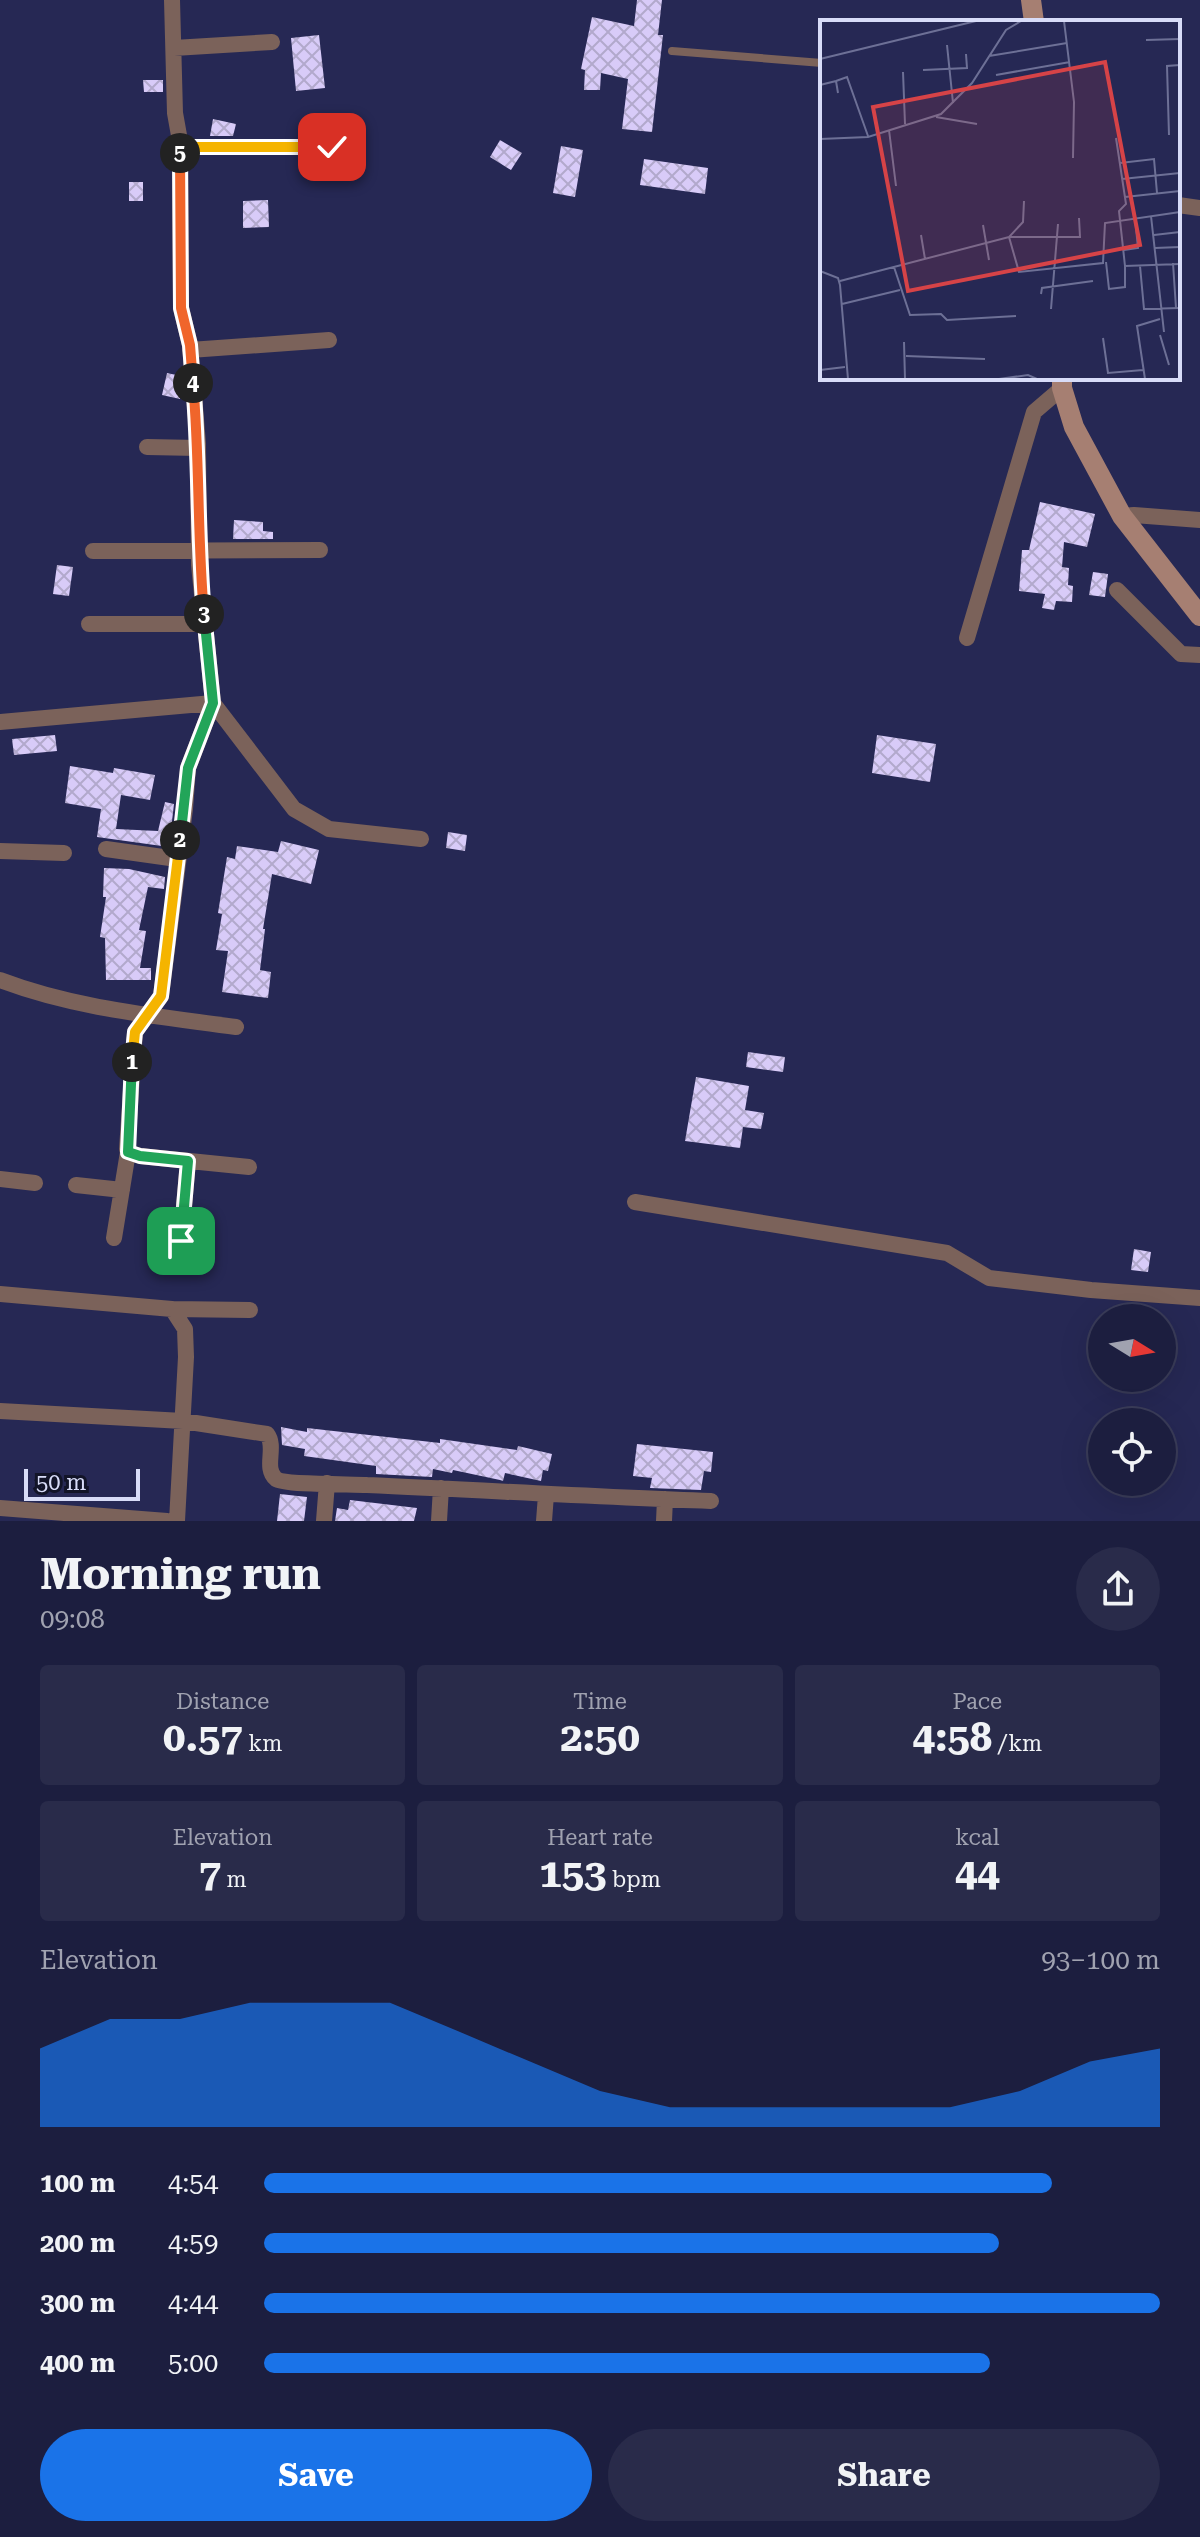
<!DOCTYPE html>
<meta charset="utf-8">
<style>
:root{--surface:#1c1e3f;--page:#292b4a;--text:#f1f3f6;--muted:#a0a2b0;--line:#3a3c59;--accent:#1a73e8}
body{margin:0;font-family:"Roboto Serif",serif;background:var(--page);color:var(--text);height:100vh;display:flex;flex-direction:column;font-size:30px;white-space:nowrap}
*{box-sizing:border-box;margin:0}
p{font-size:26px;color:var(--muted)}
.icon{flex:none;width:44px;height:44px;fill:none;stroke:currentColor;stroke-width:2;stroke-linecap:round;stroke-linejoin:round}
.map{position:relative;height:1521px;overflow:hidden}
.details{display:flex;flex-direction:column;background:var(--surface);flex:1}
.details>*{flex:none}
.needle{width:52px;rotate:101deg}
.tools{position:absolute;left:1088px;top:1304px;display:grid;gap:16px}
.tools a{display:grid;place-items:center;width:88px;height:88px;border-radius:50%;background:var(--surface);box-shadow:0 8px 32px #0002,0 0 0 2px var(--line);font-size:40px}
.scale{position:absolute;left:24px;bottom:20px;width:116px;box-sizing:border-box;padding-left:8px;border:4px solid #d8dcf8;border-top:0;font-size:22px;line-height:28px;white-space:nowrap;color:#d8dcf8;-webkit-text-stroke:6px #121428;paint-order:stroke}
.pin{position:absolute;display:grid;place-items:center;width:68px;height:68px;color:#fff;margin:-34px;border-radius:16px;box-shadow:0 4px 12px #0006}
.km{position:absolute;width:40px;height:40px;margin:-20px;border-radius:50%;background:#222;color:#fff;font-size:22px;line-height:40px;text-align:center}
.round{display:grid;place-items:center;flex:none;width:84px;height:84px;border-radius:42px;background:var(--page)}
.overview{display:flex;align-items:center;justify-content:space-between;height:136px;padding:0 40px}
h1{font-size:44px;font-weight:700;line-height:60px}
.metrics{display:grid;grid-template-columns:repeat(3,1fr);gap:12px;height:136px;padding:8px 40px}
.metrics div{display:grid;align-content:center;border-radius:8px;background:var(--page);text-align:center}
.metrics b{font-size:40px;font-weight:700}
.metrics small{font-size:22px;font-weight:400}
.metrics p{font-size:22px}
.chart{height:224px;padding:16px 40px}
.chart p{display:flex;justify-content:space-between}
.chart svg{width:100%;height:144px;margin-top:8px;fill:var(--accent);opacity:.7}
.primary-button{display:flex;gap:16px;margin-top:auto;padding:16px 40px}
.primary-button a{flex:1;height:92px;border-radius:48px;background:var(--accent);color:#fff;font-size:32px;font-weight:700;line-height:92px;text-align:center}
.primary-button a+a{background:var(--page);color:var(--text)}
ul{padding:0 40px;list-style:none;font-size:26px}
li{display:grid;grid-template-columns:128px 96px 1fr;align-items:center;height:60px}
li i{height:20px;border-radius:10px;background:var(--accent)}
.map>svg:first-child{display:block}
.building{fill:url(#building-cross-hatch)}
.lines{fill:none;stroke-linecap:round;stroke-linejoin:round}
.service{stroke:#7b625a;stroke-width:8}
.minor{stroke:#7b625a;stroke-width:16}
.secondary{stroke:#a67f72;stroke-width:20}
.split-1-casing{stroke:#fff;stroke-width:16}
.split-2-casing{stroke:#fff;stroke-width:16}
.split-3-casing{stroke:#fff;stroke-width:16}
.split-4-casing{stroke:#fff;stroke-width:16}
.split-5-casing{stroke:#fff;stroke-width:16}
.split-6-casing{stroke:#fff;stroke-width:16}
.split-1{stroke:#22a559;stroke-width:10}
.split-2{stroke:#f5b400;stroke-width:10}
.split-3{stroke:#22a559;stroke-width:10}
.split-4{stroke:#f0652b;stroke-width:10}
.split-5{stroke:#f0652b;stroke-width:10}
.split-6{stroke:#f5b400;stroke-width:10}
.inset-road{fill:none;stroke:#6d7096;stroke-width:2}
.view{fill:#d64347;fill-opacity:0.15;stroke:#d64347;stroke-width:4}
.inset-edge{fill:none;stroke:#d8dcf8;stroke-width:4}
</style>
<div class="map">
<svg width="1200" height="1521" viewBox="0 0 1200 1521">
<defs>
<pattern id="building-cross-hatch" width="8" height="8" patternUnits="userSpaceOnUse" patternTransform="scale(2)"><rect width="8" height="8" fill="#d8cbf8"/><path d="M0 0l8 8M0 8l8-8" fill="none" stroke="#b2a9cc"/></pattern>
</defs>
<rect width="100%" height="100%" fill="#262854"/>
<!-- building -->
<path class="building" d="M 637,0 L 662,0 L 658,35 L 663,35 L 652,132 L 622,129 L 628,79 L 601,73 L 600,90 L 584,90 L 585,70 L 581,69 L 592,17 L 634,26 Z
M 319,35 L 325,88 L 296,91 L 291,38 Z
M 143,80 L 163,80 L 163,92 L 144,92 Z
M 213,119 L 236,124 L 233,136 L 210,136 Z
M 500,140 L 522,153 L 511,170 L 490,157 Z
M 561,146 L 583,150 L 575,197 L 553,193 Z
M 644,159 L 708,168 L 705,194 L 640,185 Z
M 129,182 L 143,182 L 143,201 L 129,201 Z
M 268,200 L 269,227 L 243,228 L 243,201 Z
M 167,373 L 181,376 L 180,399 L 162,395 Z
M 1040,502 L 1095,514 L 1087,547 L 1064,542 L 1062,567 L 1069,568 L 1068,585 L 1073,586 L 1072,602 L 1056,601 L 1054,610 L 1042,608 L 1045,594 L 1019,591 L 1022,550 L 1029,550 Z
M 234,520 L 263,522 L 263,531 L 273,532 L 273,539 L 233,539 Z
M 57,565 L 73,567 L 69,596 L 53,594 Z
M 1093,572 L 1108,574 L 1105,597 L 1089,595 Z
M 55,735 L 57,751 L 14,755 L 12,739 Z
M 877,735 L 936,744 L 930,782 L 872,773 Z
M 70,766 L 113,773 L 114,768 L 155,775 L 150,800 L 121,795 L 116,829 L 158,831 L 165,802 L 174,804 L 169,847 L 97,837 L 101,809 L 65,803 Z
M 448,832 L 467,835 L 465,851 L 446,848 Z
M 281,841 L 319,850 L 311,884 L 272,874 L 263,929 L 265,929 L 260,970 L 271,972 L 268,998 L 222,992 L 228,951 L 216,950 L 222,914 L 218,913 L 227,857 L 235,859 L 237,846 L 278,852 Z
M 104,868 L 129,869 L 165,877 L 164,889 L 148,887 L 139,930 L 146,931 L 140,968 L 151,968 L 151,980 L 106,980 L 105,938 L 100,937 L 106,897 L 103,897 Z
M 748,1052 L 785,1057 L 783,1072 L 746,1067 Z
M 696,1077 L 749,1086 L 745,1110 L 764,1113 L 761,1129 L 743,1127 L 740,1148 L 685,1141 Z
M 1134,1249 L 1151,1252 L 1148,1272 L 1131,1270 Z
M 281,1427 L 307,1432 L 307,1428 L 440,1443 L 440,1439 L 517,1450 L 518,1446 L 552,1454 L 548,1471 L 543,1470 L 541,1481 L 505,1473 L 503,1481 L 500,1480 L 453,1470 L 452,1473 L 433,1469 L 432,1477 L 376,1474 L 376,1466 L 304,1456 L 305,1449 L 282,1445 Z
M 637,1444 L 713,1452 L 711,1472 L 704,1471 L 701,1490 L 650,1488 L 652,1478 L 633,1476 Z
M 280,1494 L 307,1497 L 304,1521 L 277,1521 Z
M 350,1500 L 417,1508 L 414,1521 L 335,1521 L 337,1508 L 348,1510 Z"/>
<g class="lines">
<!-- service -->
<path class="service" d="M 672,51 L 822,63"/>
<!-- minor -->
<path class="minor" d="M 172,0 L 175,113 L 180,141 L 181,308 L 190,345 L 198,444 L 199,565 L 213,703 L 188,768 L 185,809 L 161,996 L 135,1032 L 127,1149 L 128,1152 L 140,1156 L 249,1167
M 174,48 L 272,42
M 180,147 L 332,147
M 1178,205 L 1200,208
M 190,350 L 329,340
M 147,447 L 198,448
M 1122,516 L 1134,515 L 1200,520
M 93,551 L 320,550
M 1117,590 L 1181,654 L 1200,655
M 89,624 L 205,624
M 967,638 L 1034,412 L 1062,388
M 0,722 L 213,703 L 294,809 L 329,829 L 421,839
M 106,849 L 177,859
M 0,851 L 64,853
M 0,980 C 76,1009 157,1016 236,1027
M 0,1179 L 35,1183
M 76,1185 L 122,1190
M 635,1202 L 947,1253 L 989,1278 L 1091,1290 L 1200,1298
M 114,1238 L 128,1152
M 181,1241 L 188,1161
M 0,1294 L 172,1309 L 185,1329 L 186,1357 L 177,1521
M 172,1309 L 250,1310
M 0,1411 L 183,1421 L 267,1434 C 277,1447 263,1468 276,1479 C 284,1485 353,1484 367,1485 C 482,1490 596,1497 711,1501
M 0,1508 L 167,1521
M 324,1521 L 327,1483
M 439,1521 L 441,1488
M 544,1521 L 546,1495
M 664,1521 L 665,1499"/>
<!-- secondary -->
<path class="secondary" d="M 1031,0 L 1034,22
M 1062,378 L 1062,388 L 1074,427 L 1122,516 L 1200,616"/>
</g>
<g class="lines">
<defs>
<path id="split-1" d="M 132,1062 L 128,1152 L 140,1156 L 188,1161 L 181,1241"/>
<path id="split-2" d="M 132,1062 L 135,1032 L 161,996 L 180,840"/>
<path id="split-3" d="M 180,840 L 188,768 L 213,703 L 204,614"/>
<path id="split-4" d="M 193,383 C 200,460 197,537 204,614"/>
<path id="split-5" d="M 180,153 L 181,308 L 190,345 L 193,383"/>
<path id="split-6" d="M 180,153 L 180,147 L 332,147"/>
</defs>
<!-- split-1 casing -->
<use href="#split-1" class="split-1-casing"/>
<!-- split-2 casing -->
<use href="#split-2" class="split-2-casing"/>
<!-- split-3 casing -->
<use href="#split-3" class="split-3-casing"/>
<!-- split-4 casing -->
<use href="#split-4" class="split-4-casing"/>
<!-- split-5 casing -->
<use href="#split-5" class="split-5-casing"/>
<!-- split-6 casing -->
<use href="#split-6" class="split-6-casing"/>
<!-- split-1 -->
<use href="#split-1" class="split-1"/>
<!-- split-2 -->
<use href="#split-2" class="split-2"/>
<!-- split-3 -->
<use href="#split-3" class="split-3"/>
<!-- split-4 -->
<use href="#split-4" class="split-4"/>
<!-- split-5 -->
<use href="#split-5" class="split-5"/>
<!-- split-6 -->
<use href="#split-6" class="split-6"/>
</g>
<!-- overview -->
<g transform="translate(820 20)">
<rect width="360" height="360" fill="#262854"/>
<path class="inset-road" d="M 244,1 L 254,82 L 253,138M 326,20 L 360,19M 127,25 L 133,83M 169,36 L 247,23M 0,39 L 156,1M 103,50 L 147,48 L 146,34M 83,52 L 85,104M 176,55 L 250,42M 16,61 L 27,57 L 48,116M 0,65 L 16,61 L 18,73M 116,97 L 157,104M 69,110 L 76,166M 349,115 L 347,46 L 360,45M 296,118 L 306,184 L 299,191 L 305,246 L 360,244M 0,119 L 48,117 L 121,94 L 152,63 L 186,10 L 201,1M 300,143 L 334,139 L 337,173M 302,159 L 360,153M 305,177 L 360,171M 204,181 L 203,202 L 189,217 L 199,252 L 283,243 L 285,203 L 360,192M 331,196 L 344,312M 163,205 L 169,240M 101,215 L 105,239M 334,215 L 360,212M 335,228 L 360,227M 304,230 L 318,228 L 315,198M 286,242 L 289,269 L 305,267 L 305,246M 353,243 L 356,288M 320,246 L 324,289 L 360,288M 74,247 L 90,295 L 121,294 L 127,300 L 196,296M 0,251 L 18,258 L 20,265 L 28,359M 20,261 L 189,217 L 260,217 L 259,198M 221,274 L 222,268 L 273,261M 22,284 L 80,270M 231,289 L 238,204M 340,315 L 349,345M 283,318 L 288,353 L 323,350M 84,322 L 85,359M 86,336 L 165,339M 0,350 L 25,347M 179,359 L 208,355 L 217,359M 325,359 L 317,306 L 340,299"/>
<path class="view" d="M 285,42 L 320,225 L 88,271 L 53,87 Z"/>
<rect width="360" height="360" class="inset-edge"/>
</g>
</svg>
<div class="tools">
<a><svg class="needle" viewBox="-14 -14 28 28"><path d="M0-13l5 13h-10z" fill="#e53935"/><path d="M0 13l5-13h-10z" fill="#a0a2b0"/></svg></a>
<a><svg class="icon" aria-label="locate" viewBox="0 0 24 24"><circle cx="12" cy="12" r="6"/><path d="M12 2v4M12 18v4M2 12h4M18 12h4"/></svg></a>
</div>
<div class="scale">50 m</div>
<div class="pin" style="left:181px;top:1241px;background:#1e9e55"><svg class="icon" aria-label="arrive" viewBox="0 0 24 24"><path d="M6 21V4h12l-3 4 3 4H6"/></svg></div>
<div class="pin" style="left:332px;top:147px;background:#d93025"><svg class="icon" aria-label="check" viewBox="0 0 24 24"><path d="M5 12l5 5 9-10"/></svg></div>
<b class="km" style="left:132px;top:1062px">1</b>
<b class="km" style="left:180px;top:840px">2</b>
<b class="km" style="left:204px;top:614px">3</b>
<b class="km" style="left:193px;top:383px">4</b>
<b class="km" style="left:180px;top:153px">5</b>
</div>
<section class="details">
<div class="overview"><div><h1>Morning run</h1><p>09:08</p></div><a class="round"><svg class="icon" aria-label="share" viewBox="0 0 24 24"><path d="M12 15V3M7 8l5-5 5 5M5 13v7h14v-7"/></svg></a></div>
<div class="metrics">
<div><p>Distance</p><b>0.57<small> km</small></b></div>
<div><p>Time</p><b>2:50</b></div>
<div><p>Pace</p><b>4:58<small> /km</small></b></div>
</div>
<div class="metrics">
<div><p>Elevation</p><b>7<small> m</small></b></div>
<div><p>Heart rate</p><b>153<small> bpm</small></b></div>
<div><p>kcal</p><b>44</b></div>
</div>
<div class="chart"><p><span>Elevation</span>93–100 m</p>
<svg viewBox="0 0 160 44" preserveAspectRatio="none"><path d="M0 44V20L10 11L20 11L30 6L40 6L50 6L60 15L70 24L80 33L90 38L100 38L110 38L120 38L130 38L140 33L150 24L160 20V44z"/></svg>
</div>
<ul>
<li><b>100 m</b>4:54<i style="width:88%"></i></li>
<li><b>200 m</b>4:59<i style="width:82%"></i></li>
<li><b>300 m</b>4:44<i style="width:100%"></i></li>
<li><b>400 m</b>5:00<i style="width:81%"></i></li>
</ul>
<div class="primary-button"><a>Save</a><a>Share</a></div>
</section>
